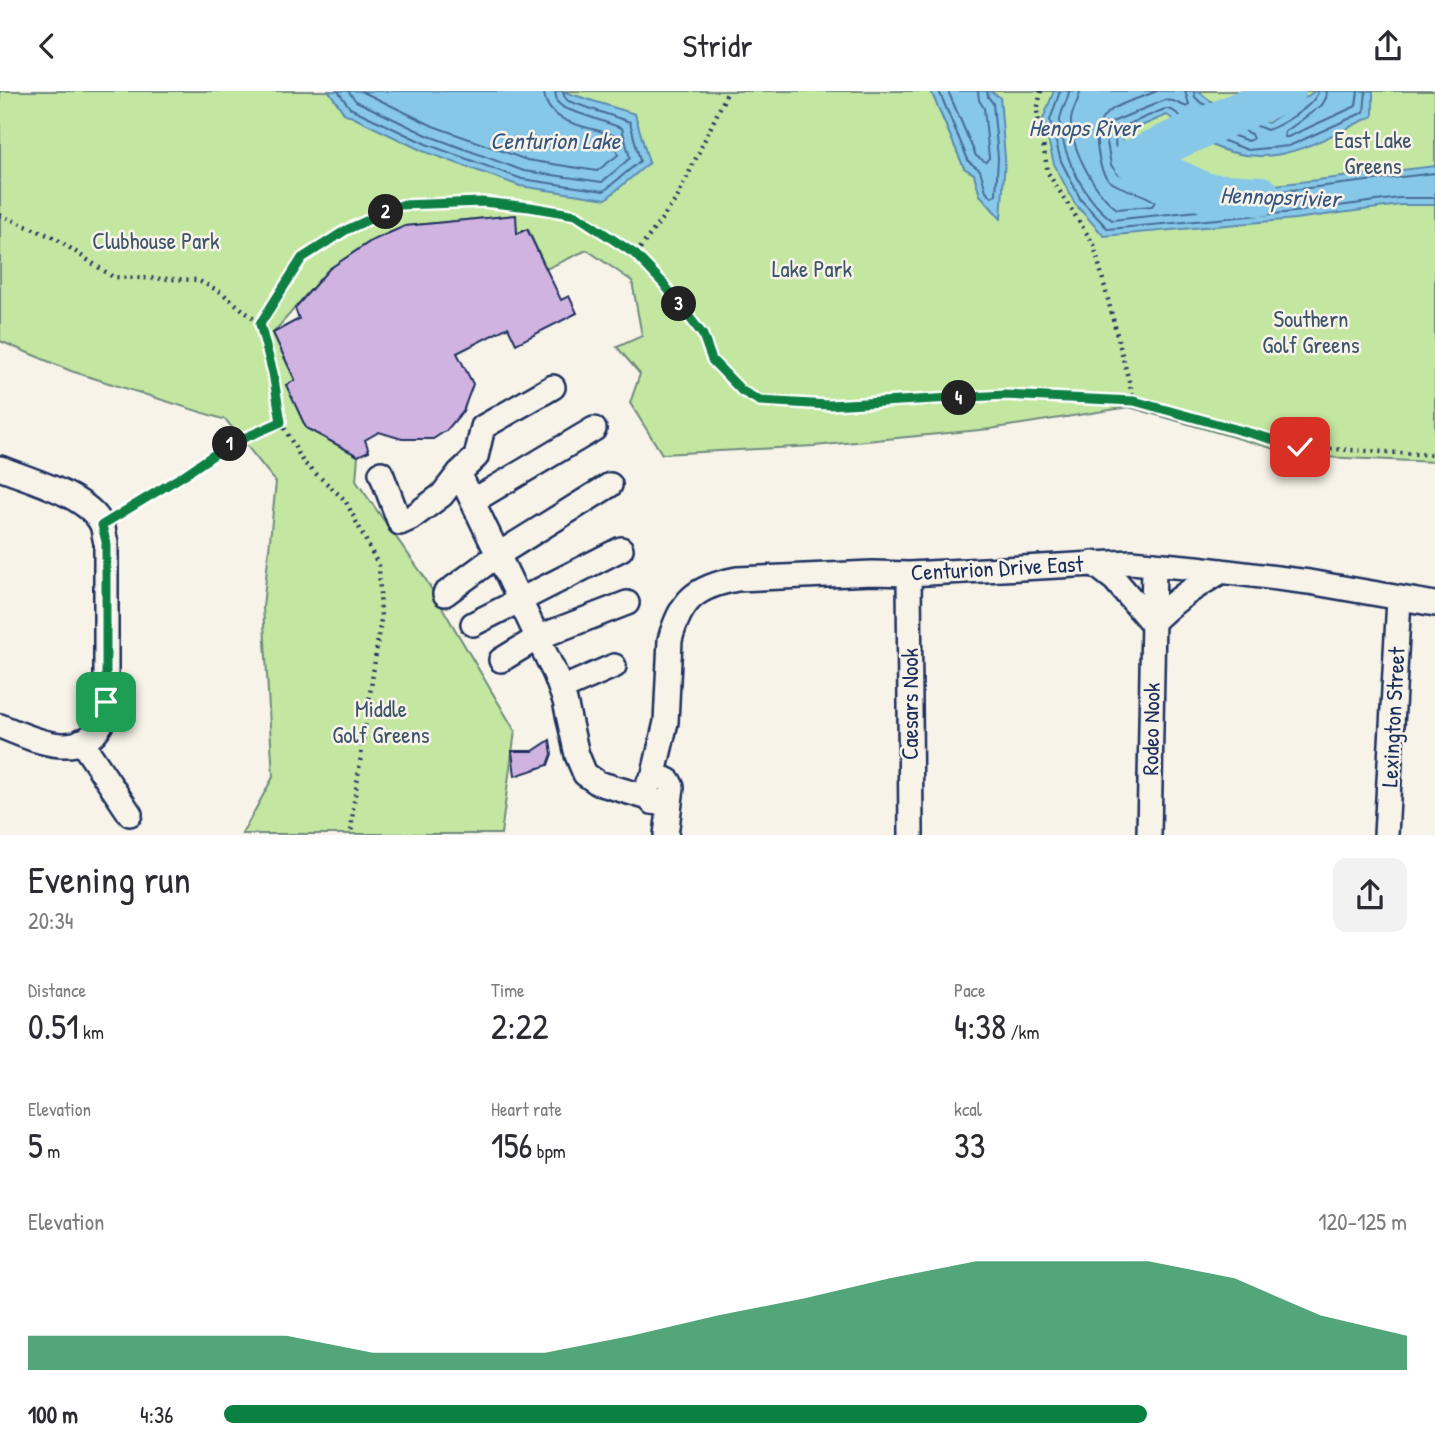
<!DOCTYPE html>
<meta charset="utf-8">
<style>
:root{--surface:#fff;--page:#f2f2f3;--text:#2b2b33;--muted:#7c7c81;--accent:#0b8043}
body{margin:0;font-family:"Patrick Hand",sans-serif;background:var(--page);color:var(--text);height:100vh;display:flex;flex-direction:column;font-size:26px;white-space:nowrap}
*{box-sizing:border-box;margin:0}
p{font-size:23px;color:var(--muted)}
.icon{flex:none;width:38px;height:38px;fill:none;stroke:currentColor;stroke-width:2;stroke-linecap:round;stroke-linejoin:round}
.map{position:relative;height:744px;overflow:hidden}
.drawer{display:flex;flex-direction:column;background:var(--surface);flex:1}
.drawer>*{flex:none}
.pin{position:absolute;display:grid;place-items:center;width:60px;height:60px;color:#fff;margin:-30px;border-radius:14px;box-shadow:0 4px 10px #0006}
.km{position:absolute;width:35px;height:35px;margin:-18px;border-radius:50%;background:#222;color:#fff;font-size:19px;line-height:35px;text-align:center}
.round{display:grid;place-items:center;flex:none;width:74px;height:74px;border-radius:14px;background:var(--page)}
.headline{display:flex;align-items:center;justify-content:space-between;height:119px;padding:0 28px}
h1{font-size:38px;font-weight:600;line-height:52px}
.metrics{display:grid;grid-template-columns:repeat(3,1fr);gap:10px;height:119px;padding:7px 28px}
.metrics div{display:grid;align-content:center}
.metrics b{font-size:35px;font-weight:600}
.metrics small{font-size:19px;font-weight:400}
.metrics p{font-size:19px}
.chart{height:196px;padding:14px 28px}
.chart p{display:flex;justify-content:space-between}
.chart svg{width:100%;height:126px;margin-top:7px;fill:var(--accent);opacity:.7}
ul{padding:0 28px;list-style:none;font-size:23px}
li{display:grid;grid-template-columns:112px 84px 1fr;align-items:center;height:52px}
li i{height:18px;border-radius:9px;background:var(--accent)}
header{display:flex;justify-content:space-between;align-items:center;height:91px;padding:0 28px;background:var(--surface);font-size:32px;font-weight:600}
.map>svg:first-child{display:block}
.green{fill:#c3e6a0;stroke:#6f8a7f;stroke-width:2}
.water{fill:#87c8e8;stroke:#5c8bb1;stroke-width:2}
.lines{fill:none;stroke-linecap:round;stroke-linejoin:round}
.shore{stroke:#466c95;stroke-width:2}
.river{stroke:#87c8e8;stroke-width:40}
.building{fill:#d0b3e1;stroke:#1b2f5e;stroke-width:2}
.minor-casing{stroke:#1b2f5e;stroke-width:28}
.path{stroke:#1b2f5e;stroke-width:4.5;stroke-dasharray:2 5;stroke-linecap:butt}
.minor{stroke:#f7f3e8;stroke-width:23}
.route-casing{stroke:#fff;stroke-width:14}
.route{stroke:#0b8043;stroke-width:9}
.labels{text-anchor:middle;stroke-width:5;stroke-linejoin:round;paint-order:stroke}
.park-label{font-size:23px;fill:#3d546b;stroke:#f7f3e8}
.street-label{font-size:23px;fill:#1b2f5e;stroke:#f7f3e8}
.water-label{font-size:24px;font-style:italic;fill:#365580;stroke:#f7f3e8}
</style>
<header><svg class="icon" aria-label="back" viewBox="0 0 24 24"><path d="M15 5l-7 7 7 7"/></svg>Stridr<svg class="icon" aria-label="share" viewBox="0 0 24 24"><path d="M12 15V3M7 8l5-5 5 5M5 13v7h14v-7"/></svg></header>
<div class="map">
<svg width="1435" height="744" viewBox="0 0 1435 744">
<rect width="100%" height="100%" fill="#f7f3e8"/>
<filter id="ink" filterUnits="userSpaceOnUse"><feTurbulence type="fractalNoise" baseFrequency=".0143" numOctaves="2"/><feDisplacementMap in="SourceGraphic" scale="14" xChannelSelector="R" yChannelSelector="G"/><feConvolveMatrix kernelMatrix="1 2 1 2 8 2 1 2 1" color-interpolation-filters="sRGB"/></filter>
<g filter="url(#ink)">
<!-- green -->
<path class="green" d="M 0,0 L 329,0 L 344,22 L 635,24 L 561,0 L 931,0 L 964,76 L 974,83 L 980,104 L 1000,7 L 989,0 L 1435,0 L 1435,371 L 1299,365 L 1129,316 L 990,338 L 814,355 L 662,363 L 630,312 L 640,283 L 617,256 L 642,245 L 632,190 L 587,159 L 546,178 L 528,138 L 517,143 L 515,124 L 405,135 L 329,178 L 273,242 L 295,289 L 306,337 L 358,365 L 356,390 L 423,484 L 515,640 L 501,743 L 242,743 L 273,686 L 263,516 L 276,391 L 226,329 L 71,280 L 0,250 Z"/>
<!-- water -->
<path class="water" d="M 329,0 L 561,0 L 635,23 L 649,72 L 606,108 L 520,95 L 423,60 L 344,22 Z
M 931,0 L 989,0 L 1000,6 L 1005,67 L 1001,128 L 980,104 L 974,83 L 964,77 Z
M 1054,0 L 1199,0 C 1214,18 1247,25 1268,32 L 1315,0 L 1373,0 L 1373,25 C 1313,52 1269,85 1203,50 C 1190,43 1179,32 1167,24 L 1122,43 L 1126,69 L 1206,102 L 1435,75 L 1435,114 L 1400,114 L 1295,128 L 1104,145 L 1075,113 L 1054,73 L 1043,28 Z"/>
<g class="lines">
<!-- shore -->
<path class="shore" d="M 338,0 L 350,17 L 426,53 L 522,88 L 604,100 L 640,70 L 630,31 L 568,10 L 564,5 L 563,0
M 348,0 L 356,10 L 429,45 L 524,80 L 602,91 L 630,67 L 622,37 L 564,17 L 557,11 L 555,0
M 361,0 L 433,35 L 527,69 L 597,80 L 618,64 L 613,44 C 588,35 545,33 544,0
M 939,0 L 969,71 L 980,79 L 986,100 L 992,106 L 996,103 L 998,67 L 993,12 L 988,6 L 987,0
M 948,0 L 976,65 L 986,71 L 989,67 L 984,17 L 979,9 L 978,0
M 1060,0 L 1050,29 L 1061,70 L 1081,109 L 1108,138 L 1294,121 L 1399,107 L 1435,107
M 1069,0 C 1068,11 1059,21 1060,32 C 1063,66 1085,109 1112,129 L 1198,120 L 1196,115 L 1117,82 L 1111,74 L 1106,46 L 1107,38 L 1112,31 L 1165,9 L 1173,10 L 1187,16 L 1189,13 L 1185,0
M 1080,0 C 1079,11 1070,21 1071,32 C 1072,59 1095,102 1117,118 L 1152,115 L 1155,111 C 1143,101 1124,100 1111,91 C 1101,83 1100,72 1098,61 C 1090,15 1122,15 1157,0
M 1194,0 L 1195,6 L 1201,12 L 1267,39 C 1280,35 1316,14 1318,0
M 1327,0 L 1326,7 L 1322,14 L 1285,41 L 1284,46 L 1288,46 L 1356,15 L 1358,0
M 1366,0 L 1364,21 L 1289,55 L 1248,59 L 1206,43 L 1172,19 L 1165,18 L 1117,38 C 1113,48 1116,69 1124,76 L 1206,109 L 1435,82
M 1203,25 L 1207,25 L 1251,43 L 1253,48 L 1248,50 L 1210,36 L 1203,30 Z"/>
<!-- river -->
<path class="river" d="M 1261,105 L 1206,102 L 1132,68 L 1286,0"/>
</g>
<!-- building -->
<path class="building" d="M 516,124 L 517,143 L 527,138 L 561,209 L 569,205 L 577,222 L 516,253 L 508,236 L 457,262 L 473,293 L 463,320 L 447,339 L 433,348 L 402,348 L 379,341 L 365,349 L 369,360 L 358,365 L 306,337 L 286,294 L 295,289 L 273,242 L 299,228 L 295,217 L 329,178 L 371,150 L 405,135 Z
M 550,649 L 552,663 L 548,674 L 515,685 L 512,660 L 533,660 Z"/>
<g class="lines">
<defs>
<path id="minor" d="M 0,377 C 29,389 88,404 102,434 C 104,439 104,446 106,451 L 106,611 C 105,617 104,627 101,633 C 79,672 30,647 0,635
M 381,382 L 400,432 L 411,427 L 442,404 L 459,382 L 476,366 L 483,336 L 553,296
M 459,382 L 555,583 L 565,610 L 577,664 L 585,683 L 598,692 L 649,707
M 473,410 L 594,338
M 1093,472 L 1115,489 L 1152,532 C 1173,510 1196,495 1222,480
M 909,483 L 911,744
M 445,503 L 499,463 L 610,394
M 473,533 L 621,458
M 501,569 L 539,546 L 627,512
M 561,598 L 614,575
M 81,650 L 130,723
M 653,687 L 666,631 L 670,549 C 681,508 696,496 737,488 L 872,482 L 909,483 L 1131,471 L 1196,477 L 1309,491 L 1435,513
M 666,744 L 672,696 L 669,690 L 659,685 L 649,691 L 646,702 L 652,711 L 659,712 L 669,707
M 1149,744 L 1154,473
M 1386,744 L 1399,508"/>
</defs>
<!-- minor casing -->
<use href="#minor" class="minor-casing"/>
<!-- path -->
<path class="path" d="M 1041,0 L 1037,20 L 1048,82 L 1094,154 L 1134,310
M 0,124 L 55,147 L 113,186 L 197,189 L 221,201 L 260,233 L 273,282 L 281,331 L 228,354 L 184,384 L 120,423
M 636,163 L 677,107 L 728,0
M 260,233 L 302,167 L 346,139 L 401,114 L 482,111 L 529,116 L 576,124 L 635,163 L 662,192 L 703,244 L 712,269 L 742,300 L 760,310 L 829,314 L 1005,304 L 1134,310 L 1300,356 L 1435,364
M 281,331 L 303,371 L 345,409 L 379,475 L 381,528 L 353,718 L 351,744"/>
<!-- minor -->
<use href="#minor" class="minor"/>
</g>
</g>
<g class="lines" filter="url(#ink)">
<defs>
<path id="route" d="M 106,611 L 106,451 L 102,434 L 184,384 L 228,354 L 281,331 L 273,282 L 260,233 L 302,167 L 346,139 L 401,114 L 482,111 L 530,116 L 576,124 L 635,163 L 663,192 L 703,244 L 712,269 L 742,300 L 760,310 L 829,314 L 1005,304 L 1134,310 L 1300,356"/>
</defs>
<!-- route casing -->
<use href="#route" class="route-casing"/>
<!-- route -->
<use href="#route" class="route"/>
</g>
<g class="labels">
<!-- park labels -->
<g class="park-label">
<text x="1373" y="57">East Lake<tspan x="1373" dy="26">Greens</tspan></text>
<text x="156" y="158">Clubhouse Park</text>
<text x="812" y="186">Lake Park</text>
<text x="1311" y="236">Southern<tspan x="1311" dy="26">Golf Greens</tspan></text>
<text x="381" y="626">Middle<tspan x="381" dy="26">Golf Greens</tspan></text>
</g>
<!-- street labels -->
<g class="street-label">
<text transform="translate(997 477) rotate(-3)" y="8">Centurion Drive East</text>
<text transform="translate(910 613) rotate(-90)" y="8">Caesars Nook</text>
<text transform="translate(1393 626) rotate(-87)" y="8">Lexington Street</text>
<text transform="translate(1151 638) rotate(-89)" y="8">Rodeo Nook</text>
</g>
<!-- water labels -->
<g class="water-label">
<text x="1084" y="45">Henops River</text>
<text x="555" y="58">Centurion Lake</text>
<text transform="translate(1280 106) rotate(2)" y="8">Hennopsrivier</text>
</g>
</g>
</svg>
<div class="pin" style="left:106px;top:611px;background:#1e9e55"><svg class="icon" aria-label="arrive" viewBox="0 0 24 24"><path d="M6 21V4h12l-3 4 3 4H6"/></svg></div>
<div class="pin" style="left:1300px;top:356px;background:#d93025"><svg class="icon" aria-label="check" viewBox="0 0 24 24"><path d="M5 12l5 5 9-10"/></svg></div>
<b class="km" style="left:230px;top:353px">1</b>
<b class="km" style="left:386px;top:121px">2</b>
<b class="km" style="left:679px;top:213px">3</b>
<b class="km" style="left:959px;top:307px">4</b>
</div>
<section class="drawer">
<div class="headline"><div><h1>Evening run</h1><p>20:34</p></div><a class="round"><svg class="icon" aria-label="share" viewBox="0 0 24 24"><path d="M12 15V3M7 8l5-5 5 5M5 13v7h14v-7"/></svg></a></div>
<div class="metrics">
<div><p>Distance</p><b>0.51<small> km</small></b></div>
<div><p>Time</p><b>2:22</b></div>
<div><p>Pace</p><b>4:38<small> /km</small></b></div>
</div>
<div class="metrics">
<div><p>Elevation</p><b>5<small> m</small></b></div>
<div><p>Heart rate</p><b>156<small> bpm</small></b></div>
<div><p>kcal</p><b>33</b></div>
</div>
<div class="chart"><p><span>Elevation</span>120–125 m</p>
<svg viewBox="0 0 160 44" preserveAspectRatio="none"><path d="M0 44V32L10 32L20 32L30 32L40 38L50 38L60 38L70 32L80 25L90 19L100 12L110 6L120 6L130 6L140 12L150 25L160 32V44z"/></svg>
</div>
<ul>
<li><b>100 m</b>4:36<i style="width:78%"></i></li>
</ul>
</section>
